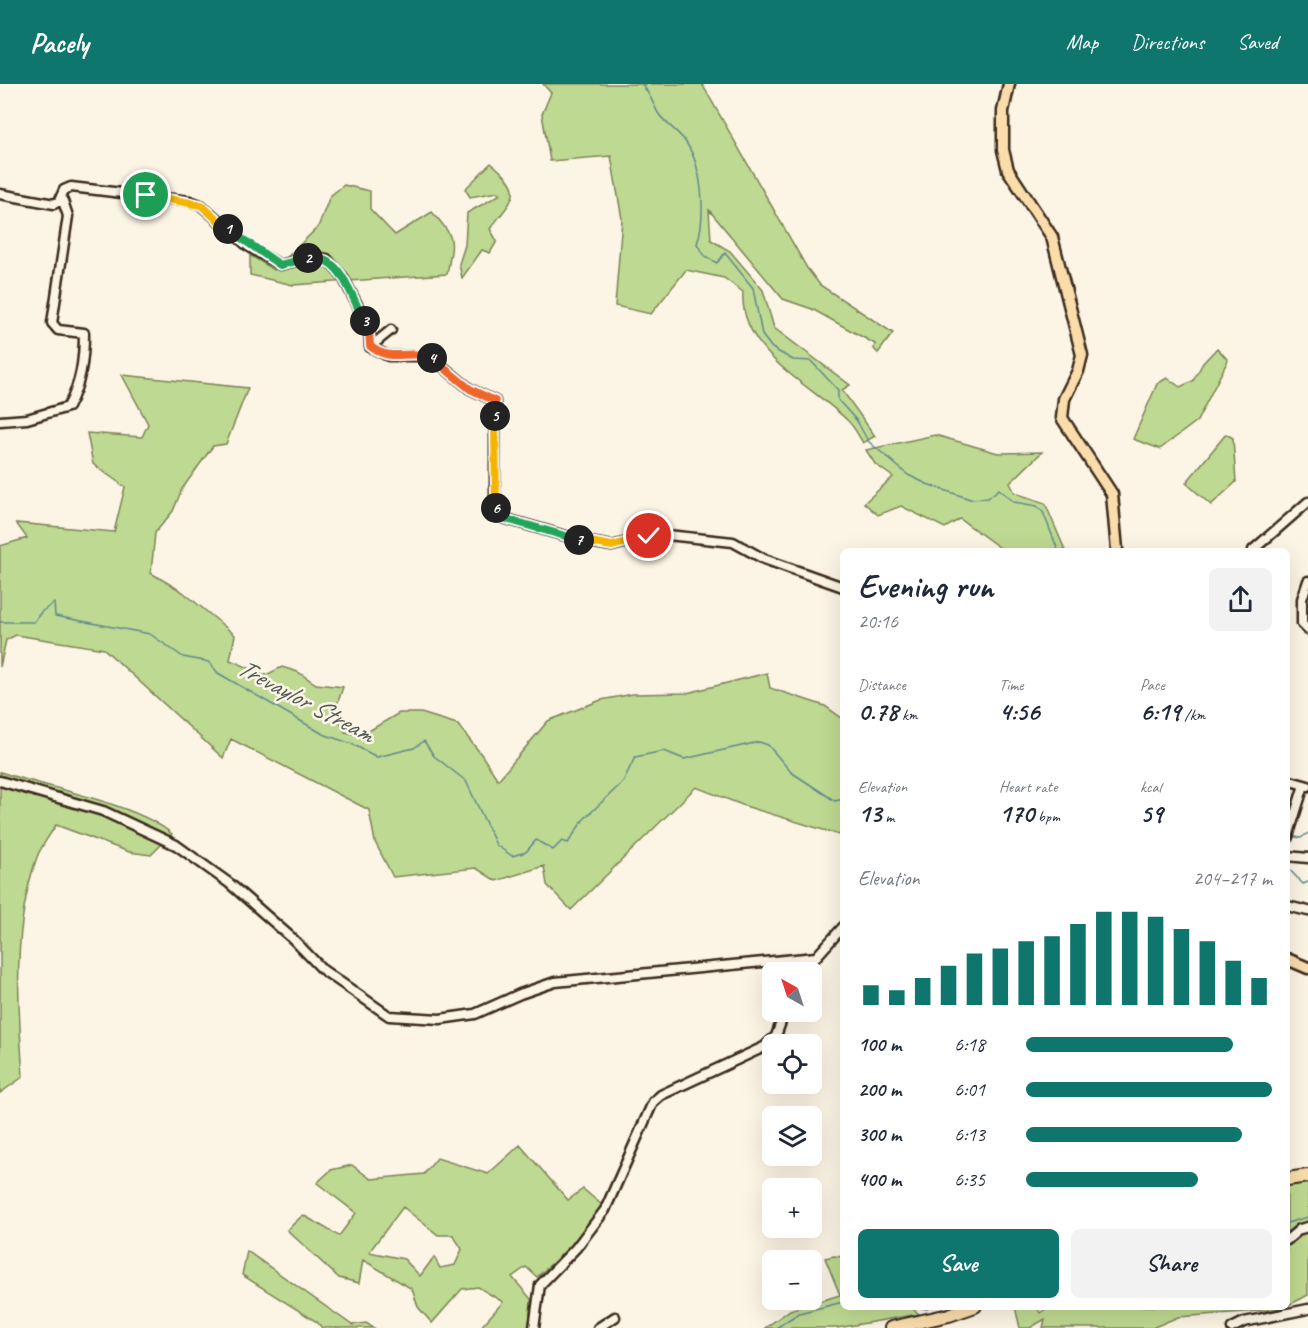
<!DOCTYPE html>
<meta charset="utf-8">
<style>
:root{--surface:#fff;--page:#f2f2f3;--text:#1f2937;--muted:#747a83;--accent:#0f766e}
body{margin:0;font-family:Caveat,sans-serif;background:var(--page);color:var(--text);height:100vh;display:flex;flex-direction:column;font-size:22px;white-space:nowrap}
*{box-sizing:border-box;margin:0}
p{font-size:20px;color:var(--muted)}
.icon{flex:none;width:33px;height:33px;fill:none;stroke:currentColor;stroke-width:2;stroke-linecap:round;stroke-linejoin:round}
.map{position:relative;flex:1;overflow:hidden}
.details{position:absolute;left:840px;top:464px;width:450px;height:762px;display:flex;flex-direction:column;background:var(--surface);border-radius:9px;box-shadow:0 6px 24px #0002}
.details>*{flex:none}
.needle{width:39px;rotate:321deg}
.controls{position:absolute;left:762px;top:878px;display:grid;gap:12px}
.controls a{display:grid;place-items:center;width:60px;height:60px;border-radius:9px;background:var(--surface);box-shadow:0 6px 24px #0002;font-size:30px}
.pin{position:absolute;display:grid;place-items:center;width:51px;height:51px;color:#fff;margin:-26px;border:3px solid #fff;border-radius:50%;box-shadow:0 2px 6px #0007}
.km{position:absolute;width:30px;height:30px;margin:-15px;border-radius:50%;background:#222;color:#fff;font-size:16px;line-height:30px;text-align:center}
.round{display:grid;place-items:center;flex:none;width:63px;height:63px;border-radius:9px;background:var(--page)}
.headline{display:flex;align-items:center;justify-content:space-between;height:102px;padding:0 18px}
h1{font-size:33px;font-weight:800;line-height:45px}
.figures{display:grid;grid-template-columns:repeat(3,1fr);gap:9px;height:102px;padding:6px 18px}
.figures div{display:grid;align-content:center}
.figures b{font-size:26px;font-weight:800}
.figures small{font-size:16px;font-weight:400}
.figures p{font-size:16px}
.chart{height:168px;padding:12px 18px}
.chart p{display:flex;justify-content:space-between}
.chart svg{width:100%;height:108px;margin-top:6px;stroke:var(--accent);stroke-width:6}
.primary-button{display:flex;gap:12px;margin-top:auto;padding:12px 18px}
.primary-button a{flex:1;height:69px;border-radius:9px;background:var(--accent);color:#fff;font-size:24px;font-weight:800;line-height:69px;text-align:center}
.primary-button a+a{background:var(--page);color:var(--text)}
ul{padding:0 18px;list-style:none;font-size:20px}
li{display:grid;grid-template-columns:96px 72px 1fr;align-items:center;height:45px}
li i{height:15px;border-radius:8px;background:var(--accent)}
header{display:flex;align-items:center;gap:36px;box-sizing:border-box;height:84px;padding:0 30px;background:var(--accent);color:#fff}
header strong{font-size:28px}
nav{display:flex;gap:33px;margin-inline-start:auto;font-size:21px}
.map>svg:first-child{display:block}
.green{fill:#bed991;stroke:#7c8258;stroke-width:1.5;fill-rule:evenodd}
.lines{fill:none;stroke-linecap:round;stroke-linejoin:round}
.stream{stroke:#60888d;stroke-width:1.5}
.minor-casing{stroke:#3b2a1e;stroke-width:13}
.major-casing{stroke:#3b2a1e;stroke-width:15}
.highway-casing{stroke:#3b2a1e;stroke-width:16}
.minor{stroke:#fcf5e5;stroke-width:8}
.major{stroke:#faddab;stroke-width:10}
.highway{stroke:#faddab;stroke-width:12}
.split-1-casing{stroke:#fff;stroke-width:12}
.split-2-casing{stroke:#fff;stroke-width:12}
.split-3-casing{stroke:#fff;stroke-width:12}
.split-4-casing{stroke:#fff;stroke-width:12}
.split-5-casing{stroke:#fff;stroke-width:12}
.split-6-casing{stroke:#fff;stroke-width:12}
.split-7-casing{stroke:#fff;stroke-width:12}
.split-8-casing{stroke:#fff;stroke-width:12}
.split-1{stroke:#f5b400;stroke-width:8}
.split-2{stroke:#22a559;stroke-width:8}
.split-3{stroke:#22a559;stroke-width:8}
.split-4{stroke:#f0652b;stroke-width:8}
.split-5{stroke:#f0652b;stroke-width:8}
.split-6{stroke:#f5b400;stroke-width:8}
.split-7{stroke:#22a559;stroke-width:8}
.split-8{stroke:#f5b400;stroke-width:8}
.labels{text-anchor:middle;stroke-width:5;stroke-linejoin:round;paint-order:stroke}
.water-label{font-size:26px;font-style:italic;fill:#4e5956;stroke:#fcf5e5}
</style>
<header>
<strong>Pacely</strong>
<nav><a>Map</a><a>Directions</a><a>Saved</a></nav>
</header>
<div class="map">
<svg width="1308" height="1244" viewBox="0 0 1308 1244">
<rect width="100%" height="100%" fill="#fcf5e5"/>
<filter id="ink" filterUnits="userSpaceOnUse"><feTurbulence type="fractalNoise" baseFrequency=".0167" numOctaves="2"/><feDisplacementMap in="SourceGraphic" scale="12" xChannelSelector="R" yChannelSelector="G"/><feConvolveMatrix kernelMatrix="1 2 1 2 8 2 1 2 1" color-interpolation-filters="sRGB"/></filter>
<g filter="url(#ink)">
<!-- green -->
<path class="green" d="M 543,0 L 702,0 L 807,184 L 820,201 L 893,249 L 878,269 L 874,265 L 875,260 L 812,225 L 783,215 L 709,126 L 711,156 L 730,167 L 763,206 L 774,244 L 850,301 L 842,306 L 875,352 L 863,359 C 858,351 854,342 847,336 C 810,300 739,268 743,208 L 724,194 L 686,186 L 651,230 L 615,222 L 622,135 L 611,72 L 550,77 L 542,30 L 551,9 Z
M 491,79 C 527,108 514,113 490,145 L 497,157 L 490,169 L 482,166 L 462,194 L 459,180 L 465,161 L 467,129 L 501,110 L 497,108 L 470,113 L 465,105 Z
M 344,101 L 370,107 L 370,125 L 395,151 L 432,128 C 457,155 453,156 447,190 L 293,201 L 250,191 L 250,171 L 274,186 L 318,143 L 330,112 Z
M 1217,264 L 1228,276 L 1197,337 L 1160,365 L 1133,355 L 1157,300 L 1167,294 L 1180,303 L 1193,297 L 1203,279 Z
M 122,291 L 248,304 L 226,360 L 213,362 L 182,405 L 173,427 L 155,449 L 151,489 L 183,508 L 235,551 L 230,576 L 266,591 L 282,583 L 298,588 L 316,600 L 343,603 L 335,627 L 345,648 L 362,651 L 399,629 L 421,629 L 457,640 L 481,670 L 498,696 L 548,637 L 601,616 L 633,610 L 687,609 L 767,589 L 770,604 L 825,622 L 843,635 L 843,752 L 745,722 L 696,703 L 571,826 L 547,801 L 544,782 L 496,797 L 476,784 L 393,793 L 375,758 L 369,726 L 231,655 L 223,674 L 104,565 L 16,551 L 6,556 L 0,583 L 0,462 L 27,454 L 16,439 L 114,448 L 125,403 L 93,380 L 87,349 L 142,353 L 148,340 Z
M 1226,350 L 1233,354 L 1236,398 L 1211,421 L 1186,399 Z
M 935,351 L 998,369 L 1042,368 L 1010,399 L 1015,409 L 1045,419 L 1065,466 L 1003,466 L 960,435 L 945,444 L 901,422 L 878,431 L 864,419 L 893,393 L 875,380 L 866,366 Z
M 0,688 C 45,703 138,720 172,750 L 151,771 L 129,768 L 56,741 C 50,751 41,762 37,773 C 12,843 18,920 23,993 L 0,1009 Z
M 520,1061 L 568,1116 L 583,1105 L 602,1121 L 575,1158 L 537,1193 L 526,1183 L 512,1193 L 531,1215 L 529,1244 L 480,1244 L 503,1218 L 478,1203 L 462,1205 L 432,1239 L 418,1223 L 412,1205 L 363,1176 L 359,1199 L 339,1194 L 287,1146 L 303,1131 L 339,1152 L 356,1129 L 317,1099 L 331,1086 L 352,1081 L 371,1095 L 424,1090 L 437,1074 L 488,1090 ZM 403,1123 L 438,1151 L 453,1151 L 462,1165 L 455,1181 L 440,1184 L 434,1173 L 420,1192 L 404,1175 L 369,1168 Z
M 1308,1096 L 1308,1211 L 1287,1222 L 1287,1100 Z
M 247,1167 L 352,1241 L 366,1239 L 374,1244 L 322,1244 L 317,1238 L 242,1191 Z
M 834,1172 L 843,1173 L 843,1222 L 911,1223 L 919,1230 L 837,1244 L 765,1244 L 790,1226 L 840,1211 L 825,1174 Z
M 1050,1222 L 1093,1223 L 1096,1225 L 1102,1222 L 1285,1223 L 1271,1226 L 1178,1233 L 1152,1244 L 1043,1244 L 1045,1235 L 1030,1244 L 1020,1244 L 1015,1223 L 1037,1223 L 1040,1229 Z"/>
<g class="lines">
<!-- stream -->
<path class="stream" d="M 642,0 C 649,9 653,19 658,29 C 666,41 680,48 687,60 C 703,85 706,133 697,160 L 705,172 L 717,179 L 725,169 L 753,204 L 762,251 L 772,264 L 793,276 L 811,277 L 838,306 L 838,316 L 857,337 L 868,357 L 908,391 L 927,400 L 970,415 L 988,414 L 999,405 L 1014,418 L 1037,422 L 1043,428 L 1058,466
M 0,538 L 34,538 L 41,528 L 54,519 L 55,532 L 150,550 L 183,573 L 209,578 L 218,589 L 323,650 L 352,660 L 377,673 L 414,664 L 424,657 L 434,672 L 466,697 L 496,761 L 512,772 L 526,768 L 536,756 L 553,766 L 562,757 L 568,759 L 583,736 L 623,698 L 635,673 L 664,667 L 684,675 L 759,658 L 768,661 L 791,688 L 835,717 L 843,715
M 1291,752 L 1301,754 L 1308,749
M 1288,784 L 1303,800 L 1308,798
M 1287,1139 L 1308,1133
M 915,1222 L 926,1225 L 935,1222
M 776,1244 L 799,1229 L 843,1218"/>
<defs>
<path id="minor" d="M 0,110 L 54,120 L 59,117 L 64,106 L 71,103 L 190,117 L 201,121 L 248,162 L 280,181 L 311,173 L 327,175 L 343,193 L 369,244 L 370,263 L 388,272 L 430,272 L 470,305 L 495,317 L 495,418 L 496,428 L 503,434 L 583,457 L 612,462 L 658,450 L 733,458 L 764,475 L 843,503
M 370,263 L 391,246
M 0,337 L 27,335 L 68,323 C 81,299 84,276 84,249 L 58,246 L 52,239 L 68,132 L 63,117 L 59,117
M 1253,466 L 1308,418
M 1308,497 L 1302,515 L 1302,540 L 1308,546
M 1287,696 L 1308,702
M 0,697 L 103,727 L 176,761 L 229,799 L 293,855 L 323,886 L 389,932 L 440,935 L 475,930 L 520,910 L 555,898 L 816,873 L 843,843
M 1287,756 L 1304,701
M 1287,772 L 1308,774
M 1287,822 L 1308,827
M 805,888 L 816,873
M 1287,1156 L 1300,1145 L 1308,1143
M 534,1244 L 540,1201 L 576,1164 L 605,1126 L 653,1018 L 661,1011 L 764,963 L 776,952 L 785,927
M 598,1244 L 615,1233
M 1232,1244 L 1244,1238 L 1308,1225"/>
<path id="major" d="M 1009,0 L 1003,27 L 1003,66 L 1008,86 L 1052,153 L 1082,271 L 1078,287 L 1064,315 L 1062,334 L 1112,410 L 1117,466
M 1287,875 L 1308,884"/>
<path id="highway" d="M 1287,1095 L 1308,1092
M 891,1244 L 949,1231 L 975,1222"/>
</defs>
<!-- minor casing -->
<use href="#minor" class="minor-casing"/>
<!-- major casing -->
<use href="#major" class="major-casing"/>
<!-- highway casing -->
<use href="#highway" class="highway-casing"/>
<!-- minor -->
<use href="#minor" class="minor"/>
<!-- major -->
<use href="#major" class="major"/>
<!-- highway -->
<use href="#highway" class="highway"/>
</g>
</g>
<g class="lines" filter="url(#ink)">
<defs>
<path id="split-1" d="M 146,111 L 201,121 L 228,145"/>
<path id="split-2" d="M 228,145 L 280,181 L 308,174"/>
<path id="split-3" d="M 308,174 C 343,170 350,213 365,237"/>
<path id="split-4" d="M 365,237 L 369,244 L 370,262 C 391,280 410,264 432,274"/>
<path id="split-5" d="M 432,274 L 470,305 L 495,317 L 495,332"/>
<path id="split-6" d="M 495,332 L 496,424"/>
<path id="split-7" d="M 496,424 L 503,434 L 579,456"/>
<path id="split-8" d="M 579,456 L 612,462 L 649,452"/>
</defs>
<!-- split-1 casing -->
<use href="#split-1" class="split-1-casing"/>
<!-- split-2 casing -->
<use href="#split-2" class="split-2-casing"/>
<!-- split-3 casing -->
<use href="#split-3" class="split-3-casing"/>
<!-- split-4 casing -->
<use href="#split-4" class="split-4-casing"/>
<!-- split-5 casing -->
<use href="#split-5" class="split-5-casing"/>
<!-- split-6 casing -->
<use href="#split-6" class="split-6-casing"/>
<!-- split-7 casing -->
<use href="#split-7" class="split-7-casing"/>
<!-- split-8 casing -->
<use href="#split-8" class="split-8-casing"/>
<!-- split-1 -->
<use href="#split-1" class="split-1"/>
<!-- split-2 -->
<use href="#split-2" class="split-2"/>
<!-- split-3 -->
<use href="#split-3" class="split-3"/>
<!-- split-4 -->
<use href="#split-4" class="split-4"/>
<!-- split-5 -->
<use href="#split-5" class="split-5"/>
<!-- split-6 -->
<use href="#split-6" class="split-6"/>
<!-- split-7 -->
<use href="#split-7" class="split-7"/>
<!-- split-8 -->
<use href="#split-8" class="split-8"/>
</g>
<g class="labels">
<!-- water labels -->
<g class="water-label">
<text transform="translate(306 616) rotate(28)" y="9">Trevaylor Stream</text>
</g>
</g>
</svg>
<div class="controls">
<a><svg class="needle" viewBox="-14 -14 28 28"><path d="M0-13l5 13h-10z" fill="#e53935"/><path d="M0 13l5-13h-10z" fill="#747a83"/></svg></a>
<a><svg class="icon" aria-label="locate" viewBox="0 0 24 24"><circle cx="12" cy="12" r="6"/><path d="M12 2v4M12 18v4M2 12h4M18 12h4"/></svg></a>
<a><svg class="icon" aria-label="layers" viewBox="0 0 24 24"><path d="M12 4l9 5-9 5-9-5zM3 14l9 5 9-5"/></svg></a>
<a>+</a>
<a>−</a>
</div>
<div class="pin" style="left:146px;top:111px;background:#1e9e55"><svg class="icon" aria-label="arrive" viewBox="0 0 24 24"><path d="M6 21V4h12l-3 4 3 4H6"/></svg></div>
<div class="pin" style="left:649px;top:452px;background:#d93025"><svg class="icon" aria-label="check" viewBox="0 0 24 24"><path d="M5 12l5 5 9-10"/></svg></div>
<b class="km" style="left:228px;top:145px">1</b>
<b class="km" style="left:308px;top:174px">2</b>
<b class="km" style="left:365px;top:237px">3</b>
<b class="km" style="left:432px;top:274px">4</b>
<b class="km" style="left:495px;top:332px">5</b>
<b class="km" style="left:496px;top:424px">6</b>
<b class="km" style="left:579px;top:456px">7</b>
<section class="details">
<div class="headline"><div><h1>Evening run</h1><p>20:16</p></div><a class="round"><svg class="icon" aria-label="share" viewBox="0 0 24 24"><path d="M12 15V3M7 8l5-5 5 5M5 13v7h14v-7"/></svg></a></div>
<div class="figures">
<div><p>Distance</p><b>0.78<small> km</small></b></div>
<div><p>Time</p><b>4:56</b></div>
<div><p>Pace</p><b>6:19<small> /km</small></b></div>
</div>
<div class="figures">
<div><p>Elevation</p><b>13<small> m</small></b></div>
<div><p>Heart rate</p><b>170<small> bpm</small></b></div>
<div><p>kcal</p><b>59</b></div>
</div>
<div class="chart"><p><span>Elevation</span>204–217 m</p>
<svg viewBox="0 0 160 44" preserveAspectRatio="none"><path d="M5 44V36M15 44V38M25 44V33M35 44V28M45 44V23M55 44V21M65 44V18M75 44V16M85 44V11M95 44V6M105 44V6M115 44V8M125 44V13M135 44V18M145 44V26M155 44V33"/></svg>
</div>
<ul>
<li><b>100 m</b>6:18<i style="width:84%"></i></li>
<li><b>200 m</b>6:01<i style="width:100%"></i></li>
<li><b>300 m</b>6:13<i style="width:88%"></i></li>
<li><b>400 m</b>6:35<i style="width:70%"></i></li>
</ul>
<div class="primary-button"><a>Save</a><a>Share</a></div>
</section>
</div>
